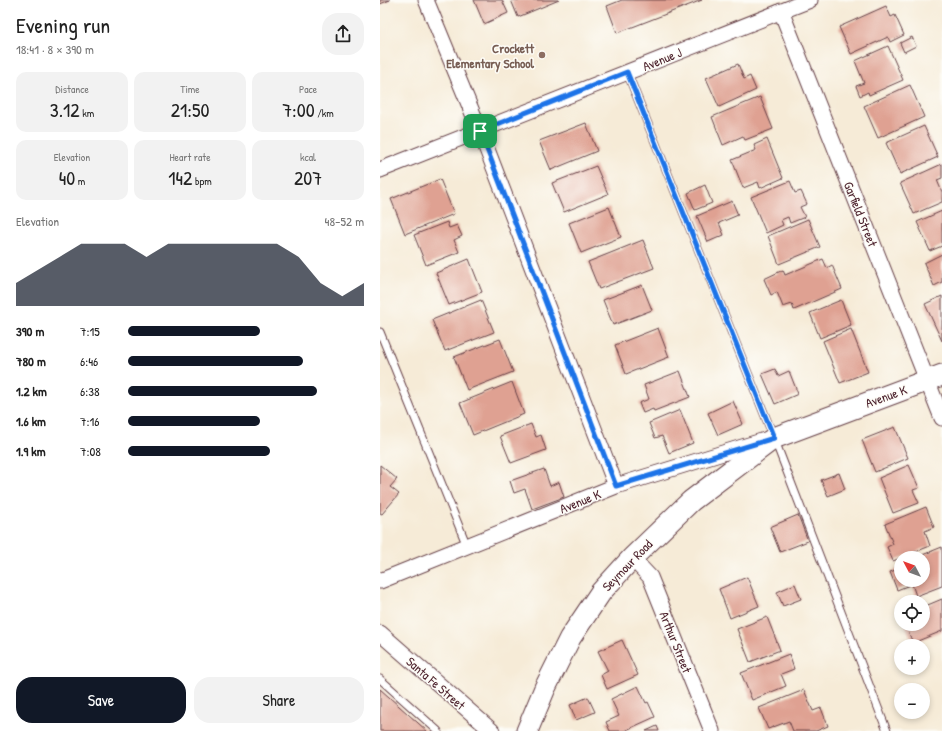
<!DOCTYPE html>
<meta charset="utf-8">
<style>
:root{--surface:#fff;--page:#f2f2f2;--text:#222;--muted:#767676;--accent:#111827}
body{margin:0;font-family:"Patrick Hand",sans-serif;background:var(--page);color:var(--text);height:100vh;display:flex;flex-direction:column;font-size:15px;white-space:nowrap}
*{box-sizing:border-box;margin:0}
p{font-size:13px;color:var(--muted)}
.icon{flex:none;width:22px;height:22px;fill:none;stroke:currentColor;stroke-width:2;stroke-linecap:round;stroke-linejoin:round}
.map{position:relative;flex:1;overflow:hidden}
.sheet{display:flex;flex-direction:column;background:var(--surface);width:380px}
.sheet>*{flex:none}
.needle{width:26px;rotate:311deg}
.buttons{position:absolute;left:514px;top:551px;display:grid;gap:8px}
.buttons a{display:grid;place-items:center;width:36px;height:36px;border-radius:50%;background:var(--surface);box-shadow:0 2px 6px #0003;font-size:20px}
.pin{position:absolute;display:grid;place-items:center;width:34px;height:34px;color:#fff;margin:-17px;border-radius:8px;box-shadow:0 2px 6px #0006}
.round{display:grid;place-items:center;flex:none;width:42px;height:42px;border-radius:16px;background:var(--page)}
.summary{display:flex;align-items:center;justify-content:space-between;height:68px;padding:0 16px}
h1{font-size:22px;font-weight:600;line-height:30px}
.metrics{display:grid;grid-template-columns:repeat(3,1fr);gap:6px;height:68px;padding:4px 16px}
.metrics div{display:grid;align-content:center;border-radius:10px;background:var(--page);text-align:center}
.metrics b{font-size:20px;font-weight:600}
.metrics small{font-size:11px;font-weight:400}
.metrics p{font-size:11px}
.chart{height:112px;padding:8px 16px}
.chart p{display:flex;justify-content:space-between}
.chart svg{width:100%;height:72px;margin-top:4px;fill:var(--accent);opacity:.7}
.cta{display:flex;gap:8px;margin-top:auto;padding:8px 16px}
.cta a{flex:1;height:46px;border-radius:16px;background:var(--accent);color:#fff;font-size:16px;font-weight:600;line-height:46px;text-align:center}
.cta a+a{background:var(--page);color:var(--text)}
ul{padding:0 16px;list-style:none;font-size:13px}
li{display:grid;grid-template-columns:64px 48px 1fr;align-items:center;height:30px}
li i{height:10px;border-radius:5px;background:var(--accent)}
main{display:flex;flex:1;min-height:0}
.map>svg:first-child{display:block}
.building{fill:#dfa192}
.lines{fill:none;stroke-linecap:round;stroke-linejoin:round}
.lane-casing{stroke:#643e45;stroke-width:9}
.street-casing{stroke:#643e45;stroke-width:17}
.secondary-casing{stroke:#643e45;stroke-width:23}
.lane{stroke:#fff;stroke-width:7}
.street{stroke:#fff;stroke-width:15}
.secondary{stroke:#fff;stroke-width:21}
.route-casing{stroke:#fff;stroke-width:8}
.route{stroke:#1a73e8;stroke-width:5}
.education-dot{fill:#8d6e63;stroke:#fdfcf7;stroke-width:1.5}
.labels{text-anchor:middle;stroke-width:3;stroke-linejoin:round;paint-order:stroke}
.education-label{font-size:13px;font-weight:bold;fill:#785e54;stroke:#fdfcf7;text-anchor:end}
.street-label{font-size:13px;fill:#4a1f2b;stroke:#fdfcf7}
</style>
<main>
<section class="sheet">
<div class="summary"><div><h1>Evening run</h1><p>18:41 · 8 × 390 m</p></div><a class="round"><svg class="icon" aria-label="share" viewBox="0 0 24 24"><path d="M12 15V3M7 8l5-5 5 5M5 13v7h14v-7"/></svg></a></div>
<div class="metrics">
<div><p>Distance</p><b>3.12<small> km</small></b></div>
<div><p>Time</p><b>21:50</b></div>
<div><p>Pace</p><b>7:00<small> /km</small></b></div>
</div>
<div class="metrics">
<div><p>Elevation</p><b>40<small> m</small></b></div>
<div><p>Heart rate</p><b>142<small> bpm</small></b></div>
<div><p>kcal</p><b>207</b></div>
</div>
<div class="chart"><p><span>Elevation</span>48–52 m</p>
<svg viewBox="0 0 160 44" preserveAspectRatio="none"><path d="M0 44V30L10 22L20 14L30 6L40 6L50 6L60 14L70 6L80 6L90 6L100 6L110 6L120 6L130 14L140 30L150 38L160 30V44z"/></svg>
</div>
<ul>
<li><b>390 m</b>7:15<i style="width:56%"></i></li>
<li><b>780 m</b>6:46<i style="width:74%"></i></li>
<li><b>1.2 km</b>6:38<i style="width:80%"></i></li>
<li><b>1.6 km</b>7:16<i style="width:56%"></i></li>
<li><b>1.9 km</b>7:08<i style="width:60%"></i></li>
</ul>
<div class="cta"><a>Save</a><a>Share</a></div>
</section>
<div class="map">
<svg width="562" height="731" viewBox="0 0 562 731">
<rect width="100%" height="100%" fill="#fdfcf7"/>
<filter id="ink" filterUnits="userSpaceOnUse"><feTurbulence type="fractalNoise" baseFrequency=".025" numOctaves="2"/><feDisplacementMap in="SourceGraphic" scale="8" xChannelSelector="R" yChannelSelector="G"/><feConvolveMatrix kernelMatrix="1 2 1 2 8 2 1 2 1" color-interpolation-filters="sRGB"/></filter>
<filter id="wash" filterUnits="userSpaceOnUse"><feTurbulence type="fractalNoise" baseFrequency=".012" numOctaves="4" result="noise"/><feDisplacementMap in="SourceGraphic" scale="16" xChannelSelector="R" yChannelSelector="G"/><feGaussianBlur stdDeviation="0.9" result="paint"/><feColorMatrix in="noise" values="0 0 0 0 0 0 0 0 0 0 0 0 0 0 0 0 0 1.4 0 .05"/><feComposite in="paint" operator="in"/></filter>
<g filter="url(#wash)">
<rect width="100%" height="100%" fill="#f6ebd7"/>
<g id="blocks">
<!-- building -->
<path class="building" d="M 0,0 L 10,0 L 0,4 Z
M 94,0 L 122,0 L 128,13 L 104,24 Z
M 131,0 L 179,0 L 138,17 Z
M 242,0 L 322,0 L 237,33 L 227,6 Z
M 506,6 L 511,17 L 515,15 L 524,35 L 510,42 L 508,37 L 471,54 L 459,27 Z
M 532,37 L 536,46 L 524,52 L 520,43 Z
M 508,46 L 523,80 L 489,95 L 488,92 L 480,96 L 476,86 L 484,83 L 475,61 Z
M 358,64 L 364,79 L 370,76 L 376,90 L 339,107 L 326,78 Z
M 530,85 L 544,117 L 498,138 L 484,106 Z
M 380,97 L 393,129 L 365,140 L 363,136 L 343,145 L 332,117 Z
M 206,123 L 217,151 L 171,170 L 159,141 Z
M 544,126 L 558,157 L 520,174 L 506,143 Z
M 387,139 L 403,178 L 380,188 L 378,182 L 363,188 L 352,160 L 376,150 L 374,145 Z
M 562,164 L 562,178 L 557,180 L 562,192 L 562,202 L 534,214 L 520,183 Z
M 216,166 L 228,194 L 184,212 L 172,183 Z
M 60,179 L 74,214 L 25,234 L 11,199 Z
M 410,181 L 415,193 L 421,191 L 427,204 L 420,207 L 425,217 L 410,223 L 408,217 L 401,220 L 403,225 L 386,233 L 371,197 Z
M 325,185 L 332,203 L 315,210 L 308,193 Z
M 352,201 L 358,215 L 339,223 L 344,235 L 328,242 L 317,216 Z
M 229,207 L 241,237 L 201,253 L 189,223 Z
M 562,211 L 562,246 L 550,251 L 537,222 Z
M 428,219 L 440,247 L 399,264 L 388,236 Z
M 67,222 L 69,228 L 77,225 L 82,236 L 74,240 L 79,252 L 46,265 L 34,235 Z
M 263,240 L 274,268 L 219,289 L 208,262 Z
M 562,254 L 562,282 L 554,286 L 544,263 Z
M 89,259 L 102,292 L 69,305 L 56,273 Z
M 443,259 L 447,268 L 452,265 L 462,289 L 414,310 L 412,304 L 403,307 L 397,292 L 391,295 L 384,279 L 403,270 L 405,275 Z
M 262,285 L 272,310 L 233,325 L 223,300 Z
M 562,296 L 562,341 L 545,304 Z
M 101,300 L 114,332 L 65,351 L 52,320 Z
M 461,300 L 471,325 L 440,338 L 430,313 Z
M 278,328 L 289,357 L 246,374 L 235,345 Z
M 471,329 L 488,372 L 460,383 L 443,341 Z
M 120,339 L 133,372 L 87,390 L 74,357 Z
M 395,369 L 398,376 L 409,371 L 418,394 L 395,404 L 382,374 Z
M 300,371 L 310,397 L 274,411 L 273,409 L 263,413 L 259,403 L 269,399 L 264,385 Z
M 132,382 L 144,414 L 93,435 L 80,403 Z
M 353,401 L 363,424 L 338,435 L 328,413 Z
M 300,410 L 313,443 L 289,453 L 282,436 L 275,438 L 269,423 Z
M 151,424 L 156,437 L 161,435 L 166,450 L 131,463 L 120,436 Z
M 515,427 L 528,458 L 495,472 L 482,440 Z
M 0,465 L 17,479 L 10,487 L 19,494 L 2,514 L 0,513 Z
M 529,465 L 539,488 L 533,490 L 539,503 L 513,513 L 499,478 Z
M 164,469 L 170,486 L 179,482 L 184,497 L 152,509 L 145,489 L 134,493 L 130,481 Z
M 459,473 L 465,489 L 448,496 L 441,480 Z
M 546,507 L 554,527 L 545,531 L 550,546 L 513,561 L 507,547 L 513,544 L 505,524 Z
M 418,515 L 428,541 L 400,552 L 390,527 Z
M 562,547 L 562,586 L 536,596 L 532,584 L 517,590 L 510,572 L 521,568 L 521,580 L 543,580 L 543,558 L 535,558 Z
M 367,577 L 379,606 L 350,618 L 339,589 Z
M 415,584 L 421,599 L 403,606 L 397,592 Z
M 562,599 L 562,631 L 533,643 L 525,624 L 543,624 L 543,607 Z
M 387,617 L 400,650 L 370,662 L 357,629 Z
M 242,640 L 258,675 L 227,689 L 221,675 L 228,671 L 218,651 Z
M 409,654 L 414,669 L 401,674 L 406,686 L 372,700 L 361,673 Z
M 258,686 L 266,703 L 268,702 L 275,717 L 244,731 L 230,731 L 226,722 L 239,716 L 231,699 Z
M 0,689 L 47,731 L 0,731 Z
M 424,690 L 433,711 L 441,708 L 448,726 L 436,731 L 413,731 L 409,721 L 388,729 L 379,708 Z
M 208,697 L 215,712 L 196,720 L 190,705 Z
M 277,726 L 279,731 L 266,731 Z"/>
</g>
</g>
<g filter="url(#ink)">
<use href="#blocks" fill-opacity="0" stroke="#643e45" stroke-width="1"/>
<g class="lines">
<defs>
<path id="lane" d="M 247,72 L 394,438 L 507,731
M 0,332 L 87,546
M 0,679 L 58,731"/>
<path id="street" d="M 46,0 L 100,131 L 236,486
M 401,11 L 562,418
M 0,170 L 430,0
M 252,558 L 270,577 L 332,731
M 0,581 L 236,486 L 385,440
M 0,633 L 112,731"/>
<path id="secondary" d="M 147,731 L 165,688 L 190,638 L 221,592 L 252,558 L 311,501 L 394,438 L 562,375"/>
</defs>
<!-- lane casing -->
<use href="#lane" class="lane-casing"/>
<!-- street casing -->
<use href="#street" class="street-casing"/>
<!-- secondary casing -->
<use href="#secondary" class="secondary-casing"/>
<!-- lane -->
<use href="#lane" class="lane"/>
<!-- street -->
<use href="#street" class="street"/>
<!-- secondary -->
<use href="#secondary" class="secondary"/>
</g>
</g>
<g class="lines" filter="url(#ink)">
<defs>
<path id="route" d="M 247,72 L 394,438 L 236,486 L 100,131 Z"/>
</defs>
<!-- route casing -->
<use href="#route" class="route-casing"/>
<!-- route -->
<use href="#route" class="route"/>
</g>
<!-- markers -->
<circle class="education-dot" cx="162" cy="55" r="4"/>
<g class="labels">
<!-- education labels -->
<g class="education-label">
<text x="154" y="53">Crockett<tspan x="154" dy="15">Elementary School</tspan></text>
</g>
<!-- street labels -->
<g class="street-label">
<text transform="translate(282 59) rotate(-22)" y="5">Avenue J</text>
<text transform="translate(481 214) rotate(68)" y="5">Garfield Street</text>
<text transform="translate(506 396) rotate(-20)" y="5">Avenue K</text>
<text transform="translate(200 501) rotate(-22)" y="5">Avenue K</text>
<text transform="translate(247 565) rotate(-46)" y="5">Seymour Road</text>
<text transform="translate(296 642) rotate(68)" y="5">Arthur Street</text>
<text transform="translate(56 683) rotate(41)" y="5">Santa Fe Street</text>
</g>
</g>
</svg>
<div class="buttons">
<a><svg class="needle" viewBox="-14 -14 28 28"><path d="M0-13l5 13h-10z" fill="#e53935"/><path d="M0 13l5-13h-10z" fill="#767676"/></svg></a>
<a><svg class="icon" aria-label="locate" viewBox="0 0 24 24"><circle cx="12" cy="12" r="6"/><path d="M12 2v4M12 18v4M2 12h4M18 12h4"/></svg></a>
<a>+</a>
<a>−</a>
</div>
<div class="pin" style="left:100px;top:131px;background:#1e9e55"><svg class="icon" aria-label="arrive" viewBox="0 0 24 24"><path d="M6 21V4h12l-3 4 3 4H6"/></svg></div>
</div>
</main>
